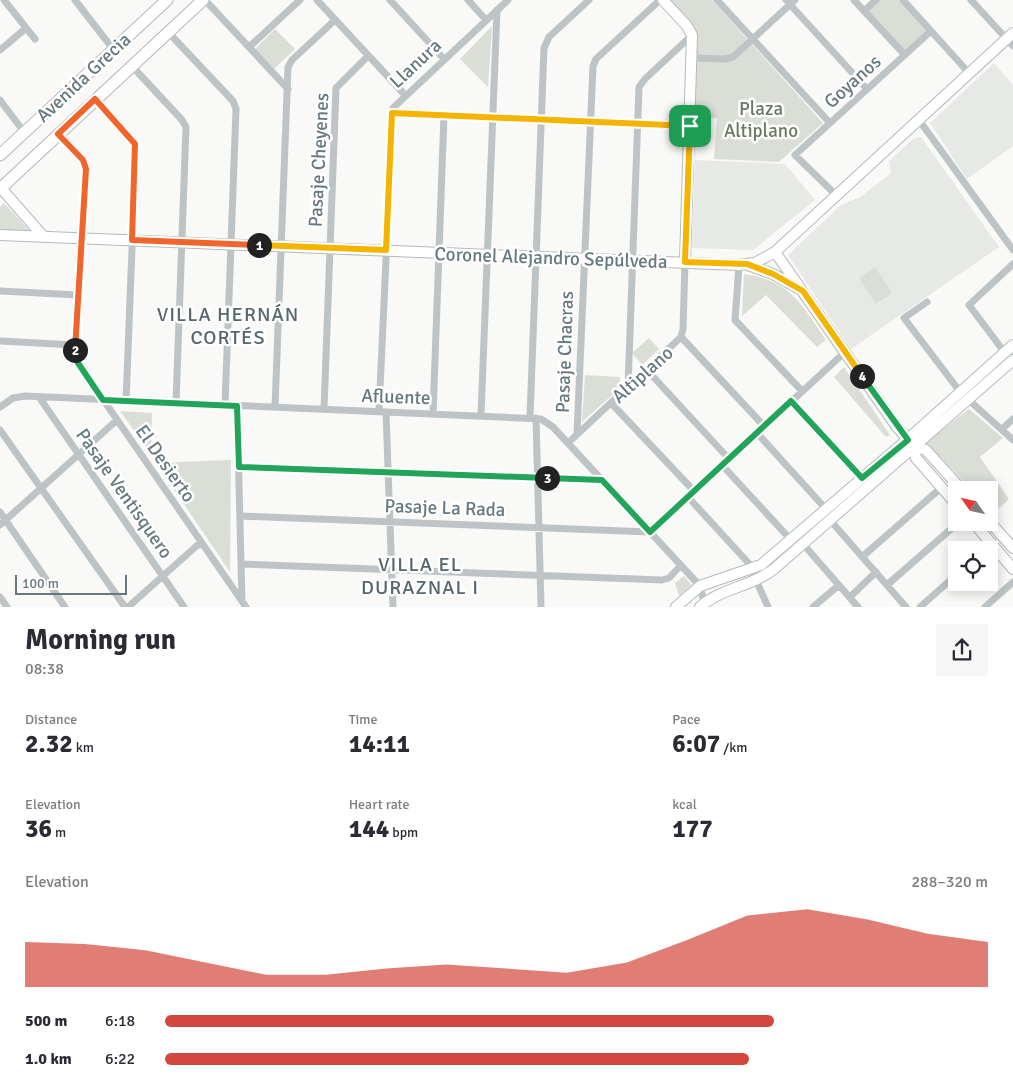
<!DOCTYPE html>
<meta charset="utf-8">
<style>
:root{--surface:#fff;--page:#f7f7f7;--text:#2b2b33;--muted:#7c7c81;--accent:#d4473c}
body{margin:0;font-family:Signika,sans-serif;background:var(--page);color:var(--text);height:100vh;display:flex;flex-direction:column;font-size:19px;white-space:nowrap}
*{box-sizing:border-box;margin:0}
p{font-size:16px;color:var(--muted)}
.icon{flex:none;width:28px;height:28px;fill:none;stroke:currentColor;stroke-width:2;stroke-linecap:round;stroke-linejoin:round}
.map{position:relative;height:607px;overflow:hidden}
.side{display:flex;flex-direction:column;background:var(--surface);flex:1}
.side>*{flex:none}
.needle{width:32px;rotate:304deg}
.buttons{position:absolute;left:948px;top:481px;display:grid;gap:10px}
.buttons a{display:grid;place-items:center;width:50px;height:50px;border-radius:0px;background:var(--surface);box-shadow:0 2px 12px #0003;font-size:25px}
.scale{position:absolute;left:15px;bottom:12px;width:112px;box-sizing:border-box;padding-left:5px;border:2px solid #66797f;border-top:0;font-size:14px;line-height:18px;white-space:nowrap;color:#66797f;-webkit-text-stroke:4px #fff;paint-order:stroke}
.pin{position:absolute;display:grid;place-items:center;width:42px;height:42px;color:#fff;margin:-21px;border-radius:10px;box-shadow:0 2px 8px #0006}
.km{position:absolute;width:25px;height:25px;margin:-12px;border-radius:50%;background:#222;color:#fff;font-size:14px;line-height:25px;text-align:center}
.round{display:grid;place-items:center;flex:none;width:52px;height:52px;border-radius:0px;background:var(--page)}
.head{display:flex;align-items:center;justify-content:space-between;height:85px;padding:0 25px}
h1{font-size:28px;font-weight:700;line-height:38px}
.figures{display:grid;grid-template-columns:repeat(3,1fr);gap:8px;height:85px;padding:5px 25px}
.figures div{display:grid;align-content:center}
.figures b{font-size:25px;font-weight:700}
.figures small{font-size:14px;font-weight:400}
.figures p{font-size:14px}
.chart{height:140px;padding:10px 25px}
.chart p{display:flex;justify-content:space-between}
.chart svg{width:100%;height:90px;margin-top:5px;fill:var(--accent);opacity:.7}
ul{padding:0 25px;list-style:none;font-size:16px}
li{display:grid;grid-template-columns:80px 60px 1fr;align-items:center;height:38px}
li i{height:12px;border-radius:6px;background:var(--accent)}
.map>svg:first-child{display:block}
.built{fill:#e7e9e7}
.green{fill:#daded7}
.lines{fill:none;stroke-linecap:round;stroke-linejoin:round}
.secondary-casing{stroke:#b3babd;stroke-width:12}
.primary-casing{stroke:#b2b8bb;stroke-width:13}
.street{stroke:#bec4c6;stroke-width:7}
.secondary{stroke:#fff;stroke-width:10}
.primary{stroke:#fff;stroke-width:11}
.split-1-casing{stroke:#fff;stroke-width:10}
.split-2-casing{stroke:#fff;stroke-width:10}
.split-3-casing{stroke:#fff;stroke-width:10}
.split-4-casing{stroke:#fff;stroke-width:10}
.split-5-casing{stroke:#fff;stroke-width:10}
.split-1{stroke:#f5b400;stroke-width:6}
.split-2{stroke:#f0652b;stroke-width:6}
.split-3{stroke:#22a559;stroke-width:6}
.split-4{stroke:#22a559;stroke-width:6}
.split-5{stroke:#f5b400;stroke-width:6}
.labels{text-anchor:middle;stroke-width:5;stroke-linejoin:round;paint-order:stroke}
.street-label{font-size:19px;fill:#66797f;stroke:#fff}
.park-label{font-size:19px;fill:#6b7865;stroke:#fff}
.neighbourhood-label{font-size:20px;letter-spacing:1px;fill:#58666b;stroke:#fff}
</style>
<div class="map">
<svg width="1013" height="607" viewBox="0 0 1013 607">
<rect width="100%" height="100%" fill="#f9f9f7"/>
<!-- built -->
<path class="built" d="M 994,63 L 1013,85 L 1013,146 L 967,179 L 930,123 Z
M 921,137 L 999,247 L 851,349 L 788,255 L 841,205 L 860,197 L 891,173 L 889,161 L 914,138 Z
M 695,160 L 785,164 L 815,200 L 753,250 L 692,248 Z"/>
<!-- green -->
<path class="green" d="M 668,0 L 712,0 L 823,123 L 779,162 L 714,159 L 717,118 L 693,117 L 697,32 Z
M 879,0 L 901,0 L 928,31 L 904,51 L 868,11 Z
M 492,26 L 488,87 L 460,59 Z
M 275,29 L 295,49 L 273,70 L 254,50 Z
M 4,203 L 30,231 L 0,230 L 0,207 Z
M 875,267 L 892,293 L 876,304 L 859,278 Z
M 744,274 C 791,281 801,304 826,340 L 817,347 L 766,295 L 742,316 Z
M 649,338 L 659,349 L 642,365 L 632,353 Z
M 844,367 L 890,435 L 886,437 L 834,377 Z
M 585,375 L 620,377 L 620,388 L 582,422 Z
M 969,409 L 1003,438 L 980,457 L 1009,499 L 993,514 L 989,510 L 989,490 L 972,490 L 926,442 Z
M 120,411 L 152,413 L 151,454 Z
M 231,460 L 230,572 L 156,463 Z
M 684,576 L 692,585 L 679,596 L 675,583 Z"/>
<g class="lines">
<defs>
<path id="secondary" d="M 663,0 L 687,26 L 692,35 L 685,262
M 0,187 L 43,236
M 0,235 L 739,265 L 755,263 L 775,252 L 1013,33
M 775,252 L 897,427 L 914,446 L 916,458 L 956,504
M 748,265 L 773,274 L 798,288
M 914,446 L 926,450 L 962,490
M 989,521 L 1013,548
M 973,522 L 1013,569
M 676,607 L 700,586 L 761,565 L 908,439 L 1013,345
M 700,607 C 721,588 751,587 774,569 L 1013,360"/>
<path id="primary" d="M 0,155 L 167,0
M 0,189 L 203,0"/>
</defs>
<!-- secondary casing -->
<use href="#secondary" class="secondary-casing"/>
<!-- primary casing -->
<use href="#primary" class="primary-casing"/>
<!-- street -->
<path class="street" d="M 4,0 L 35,39
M 75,0 L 113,49
M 205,0 L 288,89
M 317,0 L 405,95
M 390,0 L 444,59
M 468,0 L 486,20
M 717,0 L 830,123
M 786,0 L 867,89
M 854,0 L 905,55
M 903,0 L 969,73
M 971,0 L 1013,46
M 864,11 L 876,0
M 168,32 L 233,101 L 236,109 L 225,405
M 249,47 L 300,0
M 0,50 L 25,29
M 693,58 L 725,59 L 733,57 L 795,0
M 131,65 L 182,120 L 186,127 L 176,403
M 95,99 L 131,138 L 136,147 L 126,401
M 0,100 L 24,132
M 392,113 L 690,126
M 919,120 L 1013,250
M 58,134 L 83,160 L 85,166 L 83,229 L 80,238 L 75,352 L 78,363 L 246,607
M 837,196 L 795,155 L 931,31
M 739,265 L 735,320 L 802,391
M 0,291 L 78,295
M 927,302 L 904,318 L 961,393 L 1013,440
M 681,337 L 764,426
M 0,341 L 75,345
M 1005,353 L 969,305 L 1013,264
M 646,369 L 729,459
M 628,387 L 639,87 L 645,79 L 692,35
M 39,397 L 184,607
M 791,401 L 862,478
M 611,403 L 694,491
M 237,406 L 242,601
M 0,407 L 13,398 L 25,396 L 541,419 L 553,427 L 700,586 L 705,606
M 275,407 L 288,67 L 292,60 L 335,20
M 324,409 L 336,88 L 368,56
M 379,411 L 393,108 L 508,0
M 386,412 L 393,607
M 433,414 L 444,115
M 481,415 L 497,10
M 530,417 L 544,48 L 549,37 L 589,0
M 536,418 L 541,607
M 1002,429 L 1013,419
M 0,430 L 125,607
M 757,433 L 826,509
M 577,434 L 593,66 L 596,59 L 660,0
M 568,443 L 681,337 L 683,329 L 685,262
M 722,465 L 791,540
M 239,467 L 602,480
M 688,497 L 754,569
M 0,512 L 65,607
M 240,516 L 650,532 L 845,352
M 830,520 L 906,607
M 0,525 L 117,420
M 803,544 L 858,607
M 862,557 L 942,487
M 241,564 L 662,580 L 669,578 L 681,565
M 756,580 L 768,607
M 887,585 L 959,522
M 0,597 L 7,607
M 850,597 L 876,572
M 128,607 L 201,542
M 813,607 L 839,585
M 920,607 L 956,575
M 985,607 L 1013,582"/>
<!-- secondary -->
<use href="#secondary" class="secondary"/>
<!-- primary -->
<use href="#primary" class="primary"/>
</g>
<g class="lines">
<defs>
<path id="split-1" d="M 259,245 L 386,250 L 392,113 L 690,126"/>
<path id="split-2" d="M 75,350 L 86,169 L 83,160 L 58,134 L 95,99 L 135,144 L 132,240 L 259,245"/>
<path id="split-3" d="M 75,350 L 78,363 L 103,400 L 237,406 L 239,467 L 547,478"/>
<path id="split-4" d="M 547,478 L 602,480 L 650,532 L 791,401 L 862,478 L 908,440 L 862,376"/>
<path id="split-5" d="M 690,126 L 685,262 L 747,264 L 773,274 L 803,291 L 862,376"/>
</defs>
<!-- split-1 casing -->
<use href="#split-1" class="split-1-casing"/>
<!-- split-2 casing -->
<use href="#split-2" class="split-2-casing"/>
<!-- split-3 casing -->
<use href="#split-3" class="split-3-casing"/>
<!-- split-4 casing -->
<use href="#split-4" class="split-4-casing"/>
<!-- split-5 casing -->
<use href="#split-5" class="split-5-casing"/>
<!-- split-1 -->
<use href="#split-1" class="split-1"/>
<!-- split-2 -->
<use href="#split-2" class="split-2"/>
<!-- split-3 -->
<use href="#split-3" class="split-3"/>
<!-- split-4 -->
<use href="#split-4" class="split-4"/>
<!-- split-5 -->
<use href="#split-5" class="split-5"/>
</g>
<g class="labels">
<!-- street labels -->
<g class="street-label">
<text transform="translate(415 63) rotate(-43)" y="7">Llanura</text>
<text transform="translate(83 77) rotate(-43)" y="7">Avenida Grecia</text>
<text transform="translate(852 81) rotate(-42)" y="7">Goyanos</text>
<text transform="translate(318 160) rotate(-87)" y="7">Pasaje Cheyenes</text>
<text transform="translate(551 257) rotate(2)" y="7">Coronel Alejandro Sepúlveda</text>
<text transform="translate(564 352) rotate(-88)" y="7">Pasaje Chacras</text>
<text transform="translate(642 374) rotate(-42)" y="7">Altiplano</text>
<text transform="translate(396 396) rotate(2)" y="7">Afluente</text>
<text transform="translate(166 463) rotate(55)" y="7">El Desierto</text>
<text transform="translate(125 493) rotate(55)" y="7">Pasaje Ventisquero</text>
<text transform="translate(445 507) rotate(2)" y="7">Pasaje La Rada</text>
</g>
<!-- park labels -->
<g class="park-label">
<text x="761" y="115">Plaza<tspan x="761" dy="22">Altiplano</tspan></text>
</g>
<!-- neighbourhood labels -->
<g class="neighbourhood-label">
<text x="228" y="321">VILLA HERNÁN<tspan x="228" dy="23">CORTÉS</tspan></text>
<text x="420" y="571">VILLA EL<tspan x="420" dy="23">DURAZNAL I</tspan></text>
</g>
</g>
</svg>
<div class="buttons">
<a><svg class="needle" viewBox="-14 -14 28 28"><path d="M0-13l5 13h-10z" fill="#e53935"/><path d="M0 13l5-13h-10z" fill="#7c7c81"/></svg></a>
<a><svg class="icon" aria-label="locate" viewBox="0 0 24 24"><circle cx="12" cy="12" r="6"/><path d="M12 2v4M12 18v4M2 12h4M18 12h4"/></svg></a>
</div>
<div class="scale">100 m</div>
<div class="pin" style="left:690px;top:126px;background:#1e9e55"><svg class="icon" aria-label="arrive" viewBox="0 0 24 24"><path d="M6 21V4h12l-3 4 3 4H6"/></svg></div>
<b class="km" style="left:259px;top:245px">1</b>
<b class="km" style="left:75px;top:350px">2</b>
<b class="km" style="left:547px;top:478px">3</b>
<b class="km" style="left:862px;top:376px">4</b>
</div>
<section class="side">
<div class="head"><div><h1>Morning run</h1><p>08:38</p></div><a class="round"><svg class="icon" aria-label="share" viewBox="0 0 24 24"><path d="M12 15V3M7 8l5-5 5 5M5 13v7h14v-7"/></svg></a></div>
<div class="figures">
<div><p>Distance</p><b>2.32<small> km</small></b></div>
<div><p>Time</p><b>14:11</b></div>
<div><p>Pace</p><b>6:07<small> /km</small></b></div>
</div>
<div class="figures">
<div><p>Elevation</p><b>36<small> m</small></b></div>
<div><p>Heart rate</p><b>144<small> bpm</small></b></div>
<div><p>kcal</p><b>177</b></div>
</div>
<div class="chart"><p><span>Elevation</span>288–320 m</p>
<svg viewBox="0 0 160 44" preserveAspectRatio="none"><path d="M0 44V22L10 23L20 26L30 32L40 38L50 38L60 35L70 33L80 35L90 37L100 32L110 21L120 9L130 6L140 11L150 18L160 22V44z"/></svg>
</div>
<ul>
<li><b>500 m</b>6:18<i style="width:74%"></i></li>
<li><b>1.0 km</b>6:22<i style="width:71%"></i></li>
</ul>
</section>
